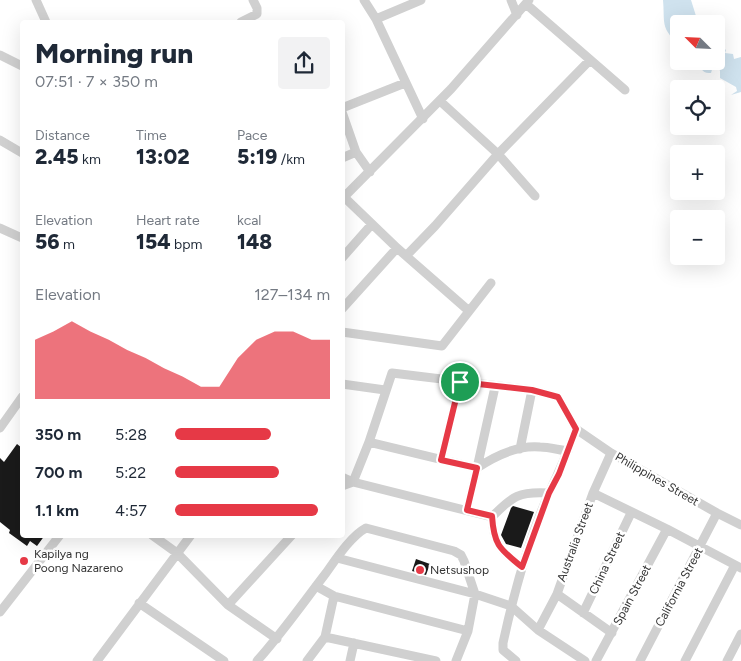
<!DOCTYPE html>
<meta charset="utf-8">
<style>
:root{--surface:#fff;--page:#f2f2f3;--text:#1f2937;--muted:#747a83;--accent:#e63946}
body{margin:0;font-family:Figtree,sans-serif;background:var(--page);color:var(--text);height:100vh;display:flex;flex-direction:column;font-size:19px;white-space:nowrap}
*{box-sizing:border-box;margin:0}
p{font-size:16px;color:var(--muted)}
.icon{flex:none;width:28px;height:28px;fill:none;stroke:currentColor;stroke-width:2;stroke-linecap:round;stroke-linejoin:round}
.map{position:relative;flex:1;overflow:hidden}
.details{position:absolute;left:20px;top:20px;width:325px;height:518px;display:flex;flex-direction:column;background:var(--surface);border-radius:5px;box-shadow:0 5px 20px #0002}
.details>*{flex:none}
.needle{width:32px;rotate:294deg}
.buttons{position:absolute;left:670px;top:15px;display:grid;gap:10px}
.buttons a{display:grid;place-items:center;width:55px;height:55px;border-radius:5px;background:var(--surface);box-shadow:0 5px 20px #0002;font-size:25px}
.pin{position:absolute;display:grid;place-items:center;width:42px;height:42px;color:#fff;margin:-21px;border:2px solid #fff;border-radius:50%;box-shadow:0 1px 5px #0007}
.round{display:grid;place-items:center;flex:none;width:52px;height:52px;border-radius:5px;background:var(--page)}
.headline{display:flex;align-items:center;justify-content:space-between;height:85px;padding:0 15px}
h1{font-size:28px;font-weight:800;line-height:38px}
.metrics{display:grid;grid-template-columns:repeat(3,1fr);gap:8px;height:85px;padding:5px 15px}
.metrics div{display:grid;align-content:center}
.metrics b{font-size:21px;font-weight:800}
.metrics small{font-size:14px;font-weight:400}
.metrics p{font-size:14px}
.chart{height:140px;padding:10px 15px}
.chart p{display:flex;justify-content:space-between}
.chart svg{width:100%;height:90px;margin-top:5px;fill:var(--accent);opacity:.7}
ul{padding:0 15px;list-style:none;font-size:16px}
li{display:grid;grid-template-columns:80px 60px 1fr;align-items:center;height:38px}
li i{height:12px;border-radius:6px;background:var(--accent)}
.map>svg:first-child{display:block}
.water{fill:#cfe2ee}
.building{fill:#1a1a1a}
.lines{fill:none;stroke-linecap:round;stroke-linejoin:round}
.street{stroke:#d0d0d0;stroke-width:9}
.route-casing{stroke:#fff;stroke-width:10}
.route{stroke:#e63946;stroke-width:6}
.poi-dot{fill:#e63946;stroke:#fff;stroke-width:2}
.labels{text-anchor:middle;stroke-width:5;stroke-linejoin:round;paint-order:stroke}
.street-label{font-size:12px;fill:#333;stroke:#fff}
.poi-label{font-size:12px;fill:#333;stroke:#fff;text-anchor:start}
</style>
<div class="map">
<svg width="741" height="661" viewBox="0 0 741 661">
<rect width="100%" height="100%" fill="#fff"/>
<!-- water -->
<path class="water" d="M 663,0 L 691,0 L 696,16 L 702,23 L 679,24 L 679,45 C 660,27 665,23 663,0 Z
M 716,41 L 726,50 L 725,53 L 733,54 L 734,59 L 741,57 L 741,92 L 731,95 L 737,91 L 736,87 L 720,78 L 720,71 L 717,63 L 714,63 L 711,73 C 701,74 702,67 696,61 L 716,61 Z"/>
<!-- building -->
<path class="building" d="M 17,444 L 22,448 L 22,535 L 45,535 L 37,546 L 30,541 L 27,546 L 9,533 L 10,530 L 0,522 L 0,458 L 4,462 Z
M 513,506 L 534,512 L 521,548 L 506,544 L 501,535 L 511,508 Z
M 416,559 L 430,564 L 426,575 L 412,571 Z"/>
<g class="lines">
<!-- street -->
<path class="street" d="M 36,0 L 46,22
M 364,0 L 376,19 L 423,119
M 511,0 L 517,15
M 526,4 L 625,90
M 376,19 L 421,0
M 241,22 L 257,14 L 257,8 L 253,0
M 0,55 L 22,66
M 440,101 L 498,154 L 535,196
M 342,108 L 405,83
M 342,112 L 356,152 L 370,172
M 0,140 L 22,153
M 342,158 L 356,152
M 344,197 L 397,248 L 469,311
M 342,199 L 451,89 L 529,0
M 0,228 L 22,238
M 407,255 L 435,226 L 498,154 L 590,60
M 342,258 L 372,224
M 342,309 L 397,248
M 342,332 L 442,346 L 491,283
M 342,384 L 385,390
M 0,428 L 22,397
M 369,442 L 477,468 L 495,387
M 520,449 L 532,390
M 441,460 L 460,382
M 342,477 L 353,482 L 492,517
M 342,486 L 353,482 L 369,442 L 392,373 L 532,390 L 558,397 L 576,429 L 611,453 L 717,513 L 741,525
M 593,493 L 667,529 L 741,568
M 467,510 L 477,468 C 495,456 518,445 540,447 C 549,447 559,450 568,451
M 152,535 L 177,553 L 228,605 L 277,639
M 337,558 L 475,594 L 511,606 L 538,630 L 585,661
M 522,567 C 500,549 494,546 492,517 C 512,496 520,491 549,493
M 316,586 L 334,596 L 468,631
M 557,594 L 612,633
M 139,603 L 224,661
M 228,605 L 292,535
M 0,612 L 60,535
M 583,613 L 631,513
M 538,630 L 557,594 L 593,493 L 611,453
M 325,637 L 334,596
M 97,661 L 191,535
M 257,661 C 282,633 303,603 326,573 C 336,559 351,536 366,528 L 454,551 L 461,555 L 464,561 L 475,594 L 468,631 L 456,661
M 307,661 L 325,637 L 436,661
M 350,661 L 354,643
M 516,661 L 503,650 L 503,643 C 514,592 528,541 549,493 C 559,472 568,451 576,429
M 596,661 L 667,529
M 640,661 L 717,513
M 685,661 L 735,565
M 727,661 L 741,634"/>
</g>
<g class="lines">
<defs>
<path id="route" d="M 460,382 L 532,390 L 558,397 L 576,429 L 559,474 L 549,493 L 522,567 C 500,549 494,546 492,516 L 467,510 L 477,468 L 441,460 Z"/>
</defs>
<!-- route casing -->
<use href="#route" class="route-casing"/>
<!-- route -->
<use href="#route" class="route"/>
</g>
<!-- markers -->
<g class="poi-dot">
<circle cx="24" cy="561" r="5"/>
<circle cx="420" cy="570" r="5"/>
</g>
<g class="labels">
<!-- street labels -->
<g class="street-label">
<text transform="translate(657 479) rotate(30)" y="4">Philippines Street</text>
<text transform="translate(575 542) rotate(-70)" y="4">Australia Street</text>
<text transform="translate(607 563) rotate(-65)" y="4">China Street</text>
<text transform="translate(679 587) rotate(-62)" y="4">California Street</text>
<text transform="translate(632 595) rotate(-62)" y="4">Spain Street</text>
</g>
<!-- poi labels -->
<g class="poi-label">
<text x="34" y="558">Kapilya ng<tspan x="34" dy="14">Poong Nazareno</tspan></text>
<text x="430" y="574">Netsushop</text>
</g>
</g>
</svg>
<div class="buttons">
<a><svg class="needle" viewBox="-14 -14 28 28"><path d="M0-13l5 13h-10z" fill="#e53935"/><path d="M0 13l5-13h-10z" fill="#747a83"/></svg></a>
<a><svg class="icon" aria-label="locate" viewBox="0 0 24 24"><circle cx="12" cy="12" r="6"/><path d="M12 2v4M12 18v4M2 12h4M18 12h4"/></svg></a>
<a>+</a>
<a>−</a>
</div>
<div class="pin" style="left:460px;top:382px;background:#1e9e55"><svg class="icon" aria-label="arrive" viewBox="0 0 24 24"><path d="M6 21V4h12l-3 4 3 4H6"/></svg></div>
<section class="details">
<div class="headline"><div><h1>Morning run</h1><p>07:51 · 7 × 350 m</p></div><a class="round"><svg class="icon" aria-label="share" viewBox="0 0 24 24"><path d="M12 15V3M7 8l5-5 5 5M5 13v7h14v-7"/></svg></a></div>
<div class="metrics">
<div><p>Distance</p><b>2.45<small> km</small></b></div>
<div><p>Time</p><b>13:02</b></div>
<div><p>Pace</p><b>5:19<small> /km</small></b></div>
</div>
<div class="metrics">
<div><p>Elevation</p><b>56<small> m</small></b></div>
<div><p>Heart rate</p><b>154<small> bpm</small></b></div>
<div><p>kcal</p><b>148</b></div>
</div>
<div class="chart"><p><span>Elevation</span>127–134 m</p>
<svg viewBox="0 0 160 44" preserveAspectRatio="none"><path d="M0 44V15L10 11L20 6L30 11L40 15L50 20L60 24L70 29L80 33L90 38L100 38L110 24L120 15L130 11L140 11L150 15L160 15V44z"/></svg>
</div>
<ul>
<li><b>350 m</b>5:28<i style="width:62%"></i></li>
<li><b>700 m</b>5:22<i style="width:67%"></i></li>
<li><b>1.1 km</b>4:57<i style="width:92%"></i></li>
</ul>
</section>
</div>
